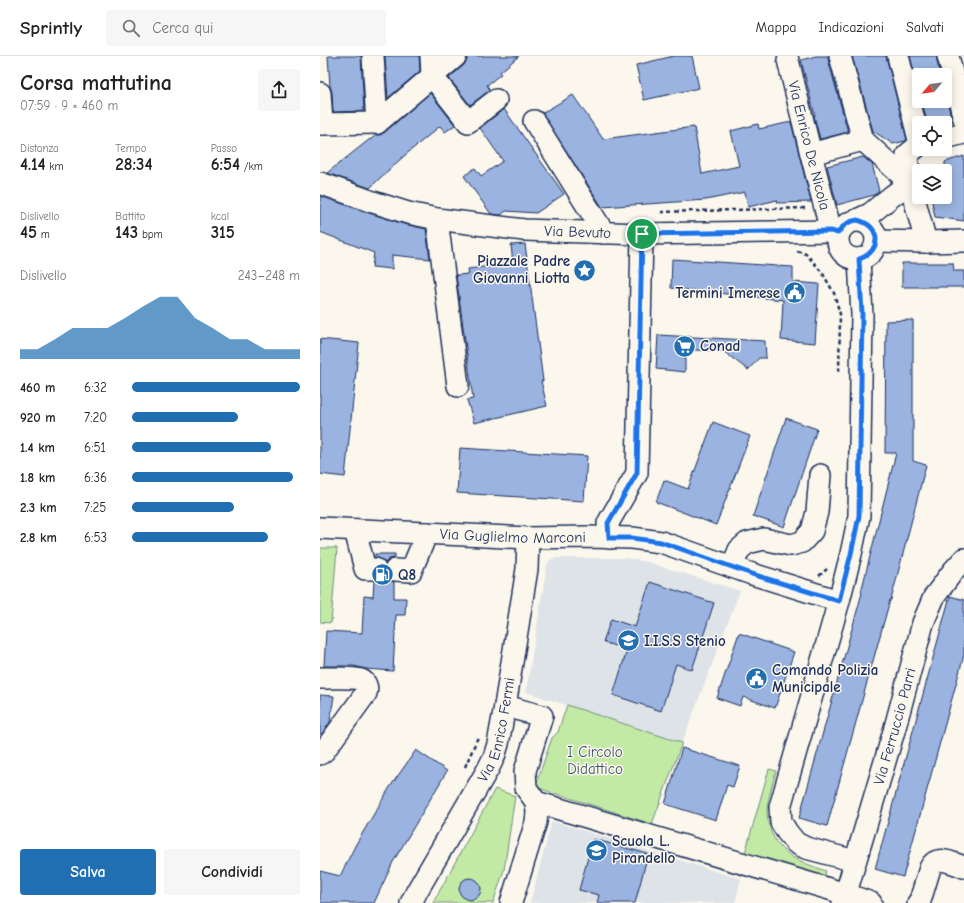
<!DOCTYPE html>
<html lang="it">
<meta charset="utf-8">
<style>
:root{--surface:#fff;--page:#f6f6f6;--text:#222;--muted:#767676;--line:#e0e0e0;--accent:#1f6fb2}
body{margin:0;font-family:"Comic Neue",sans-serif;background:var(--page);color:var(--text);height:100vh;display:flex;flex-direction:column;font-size:15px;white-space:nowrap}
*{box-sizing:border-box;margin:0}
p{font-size:13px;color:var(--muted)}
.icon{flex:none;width:22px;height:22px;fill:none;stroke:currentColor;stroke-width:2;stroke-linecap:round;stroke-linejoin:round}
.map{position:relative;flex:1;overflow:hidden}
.side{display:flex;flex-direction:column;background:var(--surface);width:320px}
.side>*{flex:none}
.needle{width:26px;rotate:241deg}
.tools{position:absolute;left:592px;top:12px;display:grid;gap:8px}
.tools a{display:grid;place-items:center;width:40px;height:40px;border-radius:4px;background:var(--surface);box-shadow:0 2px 10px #0003;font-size:20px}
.pin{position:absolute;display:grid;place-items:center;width:34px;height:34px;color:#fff;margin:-17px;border:2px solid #fff;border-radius:50%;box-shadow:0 1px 4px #0007}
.round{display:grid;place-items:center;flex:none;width:42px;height:42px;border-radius:4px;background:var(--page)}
.summary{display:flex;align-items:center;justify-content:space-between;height:68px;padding:0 20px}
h1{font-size:22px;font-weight:700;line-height:30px}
.stats{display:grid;grid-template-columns:repeat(3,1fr);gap:6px;height:68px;padding:4px 20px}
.stats div{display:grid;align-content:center}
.stats b{font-size:17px;font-weight:700}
.stats small{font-size:11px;font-weight:400}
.stats p{font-size:11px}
.chart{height:112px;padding:8px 20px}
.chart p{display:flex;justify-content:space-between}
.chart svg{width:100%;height:72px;margin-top:4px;fill:var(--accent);opacity:.7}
.button{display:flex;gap:8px;margin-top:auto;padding:8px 20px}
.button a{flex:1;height:46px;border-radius:4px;background:var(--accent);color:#fff;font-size:16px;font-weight:700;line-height:46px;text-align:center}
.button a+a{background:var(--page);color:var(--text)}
ul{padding:0 20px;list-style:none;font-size:13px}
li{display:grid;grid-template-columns:64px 48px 1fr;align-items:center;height:30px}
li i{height:10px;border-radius:5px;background:var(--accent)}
header{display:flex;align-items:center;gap:24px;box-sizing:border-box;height:56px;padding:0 20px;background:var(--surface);border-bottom:1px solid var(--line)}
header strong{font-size:19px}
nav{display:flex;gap:22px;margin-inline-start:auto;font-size:14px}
.search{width:280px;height:36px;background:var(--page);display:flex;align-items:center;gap:10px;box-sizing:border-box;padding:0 14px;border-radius:4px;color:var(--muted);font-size:15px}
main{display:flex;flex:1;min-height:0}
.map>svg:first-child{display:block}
.built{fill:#dee3e8}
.green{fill:#c3eaa5;stroke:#6f8c82}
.building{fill:#9ab3e0;stroke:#1b2f5e}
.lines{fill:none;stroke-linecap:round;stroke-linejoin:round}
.minor-casing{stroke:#1b2f5e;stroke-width:24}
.path{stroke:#1b2f5e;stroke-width:2.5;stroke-dasharray:4 3;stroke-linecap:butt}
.minor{stroke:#fbf7ec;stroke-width:21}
.route-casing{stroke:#fff;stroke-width:8}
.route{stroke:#1a73e8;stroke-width:5}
.labels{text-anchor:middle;stroke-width:3;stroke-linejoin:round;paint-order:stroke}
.street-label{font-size:15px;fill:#1b2f5e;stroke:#fbf7ec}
.poi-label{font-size:15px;font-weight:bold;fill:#1b2f5e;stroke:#fbf7ec;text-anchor:start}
.park-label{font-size:15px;fill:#3d546c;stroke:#fbf7ec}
</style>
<header>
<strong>Sprintly</strong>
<div class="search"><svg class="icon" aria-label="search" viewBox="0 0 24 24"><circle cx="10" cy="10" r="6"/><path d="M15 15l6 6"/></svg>Cerca qui</div>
<nav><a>Mappa</a><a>Indicazioni</a><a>Salvati</a></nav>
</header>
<main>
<section class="side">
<div class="summary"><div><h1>Corsa mattutina</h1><p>07:59 · 9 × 460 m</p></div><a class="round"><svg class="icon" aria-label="share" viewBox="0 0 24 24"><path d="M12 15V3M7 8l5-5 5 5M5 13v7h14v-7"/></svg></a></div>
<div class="stats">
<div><p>Distanza</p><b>4.14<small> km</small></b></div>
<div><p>Tempo</p><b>28:34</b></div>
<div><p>Passo</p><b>6:54<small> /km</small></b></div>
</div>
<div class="stats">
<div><p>Dislivello</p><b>45<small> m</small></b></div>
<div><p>Battito</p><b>143<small> bpm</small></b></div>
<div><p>kcal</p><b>315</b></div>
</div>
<div class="chart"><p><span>Dislivello</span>243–248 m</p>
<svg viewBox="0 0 160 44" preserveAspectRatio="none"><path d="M0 44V38L10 38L20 32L30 25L40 25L50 25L60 19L70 12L80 6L90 6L100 19L110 25L120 32L130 32L140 38L150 38L160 38V44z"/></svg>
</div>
<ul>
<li><b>460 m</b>6:32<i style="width:100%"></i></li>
<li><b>920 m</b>7:20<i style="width:63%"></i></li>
<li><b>1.4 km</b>6:51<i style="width:83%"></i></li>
<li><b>1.8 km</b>6:36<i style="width:96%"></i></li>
<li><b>2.3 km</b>7:25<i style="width:61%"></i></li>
<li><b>2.8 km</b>6:53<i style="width:81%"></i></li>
</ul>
<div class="button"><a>Salva</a><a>Condividi</a></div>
</section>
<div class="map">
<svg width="644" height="847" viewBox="0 0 644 847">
<rect width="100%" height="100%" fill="#fbf7ec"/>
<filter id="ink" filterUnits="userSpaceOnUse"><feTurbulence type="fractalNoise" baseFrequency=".025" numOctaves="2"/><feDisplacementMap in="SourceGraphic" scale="8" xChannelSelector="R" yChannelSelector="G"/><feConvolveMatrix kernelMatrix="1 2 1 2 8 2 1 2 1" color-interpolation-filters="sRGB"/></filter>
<g filter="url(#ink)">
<!-- built -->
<path class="built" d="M 236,502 L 304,502 L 327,506 L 420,535 L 362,687 L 206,636 L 227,509 L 229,505 L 232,503 Z
M 232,765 L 421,823 L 415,847 L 210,847 Z"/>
<!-- green -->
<path class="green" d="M 0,492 L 17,492 L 11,567 L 0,566 Z
M 247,649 L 362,687 L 332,768 L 215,731 L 232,682 L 238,676 Z
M 449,713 L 456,715 C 453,728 448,741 447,754 C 447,760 448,766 450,772 C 458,800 482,806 506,815 L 504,822 L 425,797 Z
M 175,733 L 195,740 L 184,814 L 173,847 L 113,847 Z"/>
<!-- building -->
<path class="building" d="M 8,0 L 41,0 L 44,55 L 13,56 L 12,36 L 10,30 Z
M 65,0 L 99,0 L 100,15 L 68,42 Z
M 148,0 L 199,0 L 180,16 L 181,18 L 167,29 L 170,34 L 150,49 L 129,22 L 144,9 L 147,4 Z
M 354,0 L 372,0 L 379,32 L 324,44 L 316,9 Z
M 496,0 L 508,0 L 508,3 L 528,76 L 500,83 L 494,60 L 495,60 L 481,4 Z
M 532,0 L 566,0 L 587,84 L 585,85 L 573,88 L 553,75 Z
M 590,0 L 616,0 L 620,19 L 599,19 L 599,35 Z
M 110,37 L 135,69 L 125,76 L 120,70 L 84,100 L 60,122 L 50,132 L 7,117 L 50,83 L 50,84 L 56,79 L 60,79 L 65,76 Z
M 253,39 L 283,83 L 374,71 L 382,118 L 419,110 L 411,75 L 438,68 L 439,73 L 471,66 L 491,146 L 458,147 L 457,144 L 428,151 L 425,136 L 386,144 L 282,151 L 222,57 Z
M 602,45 L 627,45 L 632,64 L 622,67 L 607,67 Z
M 184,53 L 244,138 L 216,157 L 186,155 L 181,159 L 171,158 L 144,120 L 155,112 L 161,120 L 183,105 L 160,72 Z
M 644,100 L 644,165 L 615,161 L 611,141 L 625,141 L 625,106 Z
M 543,101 L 552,108 L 559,135 L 554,139 L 517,149 L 507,110 Z
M 0,140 L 46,156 L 84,168 L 106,173 L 110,203 L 72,199 L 72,213 L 52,211 L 54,197 L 0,176 Z
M 205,188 L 223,325 L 221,325 L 227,350 L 154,367 L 147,344 L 153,343 L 136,219 L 149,218 L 148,213 L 193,207 L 191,189 Z
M 352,203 L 473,211 L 473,226 L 499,228 L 495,287 L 461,284 L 463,244 L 351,232 Z
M 582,207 L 633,207 L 634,215 L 644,215 L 644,231 L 582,231 Z
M 593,264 L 593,405 L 606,409 L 571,544 L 570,544 L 507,770 L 479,762 L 542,537 L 541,536 L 576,397 L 565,397 L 566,265 Z
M 338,279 L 445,285 L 446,302 L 439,302 L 428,314 L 403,295 L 374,294 L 365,301 L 365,316 L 336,313 Z
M 0,283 L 39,287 L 25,421 L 0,418 Z
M 466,362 L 497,373 L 464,471 L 433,460 Z
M 393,366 L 430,380 L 396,469 L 336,446 L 344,424 L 368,433 Z
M 140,392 L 267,400 L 264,445 L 137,437 Z
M 55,498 L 75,498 L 75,502 L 69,503 L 65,507 L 61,503 L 55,501 Z
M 65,520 L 69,524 L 74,526 L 74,542 L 86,542 L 85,559 L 76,559 L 73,615 L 46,613 L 34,610 L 4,610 L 6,575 L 42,577 L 44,540 L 53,541 L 54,525 L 61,524 Z
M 330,526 L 394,547 L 372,614 L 356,608 L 341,655 L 293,639 L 307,594 L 283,586 L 291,563 L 315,571 Z
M 630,540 L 644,544 L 644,599 L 583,821 L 555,813 Z
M 419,577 L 474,596 L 455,652 L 423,641 L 420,650 L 397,642 Z
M 0,639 L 14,640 L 10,666 L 2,678 L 0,678 Z
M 362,692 L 420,710 L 413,731 L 407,729 L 396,764 L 345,748 Z
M 96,694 L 127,715 L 73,806 L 54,847 L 0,847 L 0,815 L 20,820 L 36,788 L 70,731 Z
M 273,783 L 328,798 L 315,847 L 277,847 L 279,839 L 259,834 Z
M139 833a11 11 0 1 1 22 0a11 11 0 1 1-22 0Z"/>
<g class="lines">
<defs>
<g id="minor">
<path d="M 53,0 L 57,67"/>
<path d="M 111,0 L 112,20 L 148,66 L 176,44"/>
<path d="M 520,0 L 543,84"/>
<path d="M 578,0 L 599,84"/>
<path d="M 628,0 L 644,63"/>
<path id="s1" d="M 468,4 L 491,98 L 511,175"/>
<path d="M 0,37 L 2,68"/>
<path d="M 214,65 L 284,177"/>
<path d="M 57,67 L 136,0"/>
<path d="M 0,68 L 57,67"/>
<path d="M 625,82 L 644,77"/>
<path d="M 543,84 L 590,127"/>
<path d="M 599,89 L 587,99 L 590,127 L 606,186"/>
<path d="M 491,98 L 543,84"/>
<path id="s2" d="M 0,127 L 50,145 L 88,157 L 117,163 L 204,174 L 322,178 L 511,175 L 518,177"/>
<path d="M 117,163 L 138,330"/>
<path d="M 537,164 L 550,158 L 572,140 L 590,127"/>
<circle cx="537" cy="184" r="19"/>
<path d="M 556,185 L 606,186 L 644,185"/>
<path id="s3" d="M 0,472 L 208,482 L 267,481 L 312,482 L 341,486 L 432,518 L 519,545"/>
<path d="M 35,474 L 45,513 L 55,513"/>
<path d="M 289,482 L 288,467 L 317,417 L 322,178"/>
<path d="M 412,511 L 419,494 L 427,487 L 444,483 L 471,489 L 482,486 L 492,475 L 497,456 L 500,419"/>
<path d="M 75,514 L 91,515 L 107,477"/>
<path d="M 0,622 C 8,622 35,621 41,624 C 46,626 48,632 46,637 L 4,695 L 0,698"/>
<path d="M 185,650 L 222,660 L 205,715 L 206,732 L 216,746 L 217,757 L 216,766 L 191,847"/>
<path d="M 216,746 L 526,838 L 551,847"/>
<path d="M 535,805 L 486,792 L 476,787 L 467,776 L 461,766 L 460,751 L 519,545 L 531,498 L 539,460 L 542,259 L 539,203"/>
<path id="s4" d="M 91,847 L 97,835 L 168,713 L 174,701 L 178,688 L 185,650 L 207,513 L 208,482"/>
<path id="s5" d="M 523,847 L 574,675 L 603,567 L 614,541 L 634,514 L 644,503"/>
<path d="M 598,847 L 600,845 L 610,812 C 617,798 632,807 644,811"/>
</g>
</defs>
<!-- minor casing -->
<use href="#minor" class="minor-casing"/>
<!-- path -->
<path class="path" d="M 341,156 L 486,152
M 477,195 L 486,198 L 495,208 L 503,218 L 514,237 L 520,258 L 519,318
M 499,520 L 507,513
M 145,711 L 158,681"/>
<!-- minor -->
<use href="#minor" class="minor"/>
</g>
</g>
<g class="lines" filter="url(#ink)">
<defs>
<path id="route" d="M 537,164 C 561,169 563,195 539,203 L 542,258 L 539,460 L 531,498 L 519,545 L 432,518 L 341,486 L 312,482 L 289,482 L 288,467 L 317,417 L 322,178 L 511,175 L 518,177 C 523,169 528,165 537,164 Z"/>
</defs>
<!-- route casing -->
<use href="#route" class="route-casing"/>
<!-- route -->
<use href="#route" class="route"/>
</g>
<!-- icons -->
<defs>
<symbol id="sight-disc" viewBox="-11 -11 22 22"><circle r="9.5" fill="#1f6fb2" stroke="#fbf7ec"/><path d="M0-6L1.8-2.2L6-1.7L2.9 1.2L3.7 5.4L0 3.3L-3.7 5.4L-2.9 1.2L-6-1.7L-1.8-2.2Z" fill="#fff"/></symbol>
<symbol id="civic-disc" viewBox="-11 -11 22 22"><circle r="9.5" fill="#1f6fb2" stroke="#fbf7ec"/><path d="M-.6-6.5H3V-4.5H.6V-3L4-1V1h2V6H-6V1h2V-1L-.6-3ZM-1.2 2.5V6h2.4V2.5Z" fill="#fff"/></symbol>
<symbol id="supermarket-disc" viewBox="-11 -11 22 22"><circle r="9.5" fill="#1f6fb2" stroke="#fbf7ec"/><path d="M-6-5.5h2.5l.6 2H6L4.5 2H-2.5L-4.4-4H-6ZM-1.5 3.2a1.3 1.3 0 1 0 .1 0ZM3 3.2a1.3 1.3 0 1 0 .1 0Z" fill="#fff"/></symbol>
<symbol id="fuel-disc" viewBox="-11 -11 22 22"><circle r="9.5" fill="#1f6fb2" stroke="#fbf7ec"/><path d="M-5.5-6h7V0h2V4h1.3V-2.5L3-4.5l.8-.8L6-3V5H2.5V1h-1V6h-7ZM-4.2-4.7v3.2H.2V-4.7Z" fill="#fff"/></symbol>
<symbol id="university-disc" viewBox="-11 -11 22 22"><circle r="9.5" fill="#1f6fb2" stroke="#fbf7ec"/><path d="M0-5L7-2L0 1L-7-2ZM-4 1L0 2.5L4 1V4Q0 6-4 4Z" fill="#fff"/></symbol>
<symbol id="school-disc" viewBox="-11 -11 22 22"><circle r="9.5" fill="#1f6fb2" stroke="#fbf7ec"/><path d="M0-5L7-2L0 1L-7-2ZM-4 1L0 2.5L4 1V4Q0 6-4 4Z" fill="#fff"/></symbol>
</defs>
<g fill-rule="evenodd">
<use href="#sight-disc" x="252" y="202" width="25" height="25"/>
<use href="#civic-disc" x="462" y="224" width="25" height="25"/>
<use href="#supermarket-disc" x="352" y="278" width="25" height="25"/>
<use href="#fuel-disc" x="50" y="506" width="25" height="25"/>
<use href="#university-disc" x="296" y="572" width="25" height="25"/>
<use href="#civic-disc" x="424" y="610" width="25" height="25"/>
<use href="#school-disc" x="264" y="782" width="25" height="25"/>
</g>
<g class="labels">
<!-- street labels -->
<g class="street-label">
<text dy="5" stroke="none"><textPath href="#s1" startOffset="88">Via Enrico De Nicola</textPath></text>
<text dy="5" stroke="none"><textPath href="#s2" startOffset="264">Via Bevuto</textPath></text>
<text dy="5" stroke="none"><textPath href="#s3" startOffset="193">Via Guglielmo Marconi</textPath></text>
<text dy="5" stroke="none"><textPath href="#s5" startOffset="184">Via Ferruccio Parri</textPath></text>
<text dy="5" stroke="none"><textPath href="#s4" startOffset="195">Via Enrico Fermi</textPath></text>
</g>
<!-- poi labels -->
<g class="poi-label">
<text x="250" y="210" text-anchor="end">Piazzale Padre<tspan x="250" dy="17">Giovanni Liotta</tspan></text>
<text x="460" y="242" text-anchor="end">Termini Imerese</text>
<text x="380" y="295">Conad</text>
<text x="78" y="524">Q8</text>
<text x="324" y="590">I.I.S.S Stenio</text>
<text x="452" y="619">Comando Polizia<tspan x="452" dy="17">Municipale</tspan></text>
<text x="292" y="790">Scuola L.<tspan x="292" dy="17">Pirandello</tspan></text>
</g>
<!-- park labels -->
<g class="park-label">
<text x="275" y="701">I Circolo<tspan x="275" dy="17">Didattico</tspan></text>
</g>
</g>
</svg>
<div class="tools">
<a><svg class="needle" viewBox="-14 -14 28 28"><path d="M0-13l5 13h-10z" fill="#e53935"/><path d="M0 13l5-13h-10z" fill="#767676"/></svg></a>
<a><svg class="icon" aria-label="locate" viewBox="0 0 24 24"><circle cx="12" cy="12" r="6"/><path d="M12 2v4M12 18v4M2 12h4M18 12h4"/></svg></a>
<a><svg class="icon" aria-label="layers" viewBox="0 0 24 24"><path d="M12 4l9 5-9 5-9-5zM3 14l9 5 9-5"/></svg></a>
</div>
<div class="pin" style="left:322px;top:178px;background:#1e9e55"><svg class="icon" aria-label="arrive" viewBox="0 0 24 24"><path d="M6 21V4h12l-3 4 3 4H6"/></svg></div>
</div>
</main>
